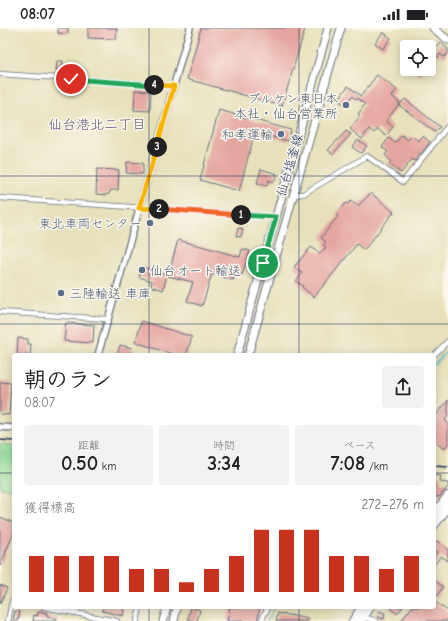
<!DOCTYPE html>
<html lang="ja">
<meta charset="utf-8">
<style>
:root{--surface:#fff;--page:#f2f2f2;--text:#202124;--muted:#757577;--accent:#c8321e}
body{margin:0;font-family:"Comic Neue","Klee One",sans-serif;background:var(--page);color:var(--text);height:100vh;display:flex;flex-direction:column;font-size:15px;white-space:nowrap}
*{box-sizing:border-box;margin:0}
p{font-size:13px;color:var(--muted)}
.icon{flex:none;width:22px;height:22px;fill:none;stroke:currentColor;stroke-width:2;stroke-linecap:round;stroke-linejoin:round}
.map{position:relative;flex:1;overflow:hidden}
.panel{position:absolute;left:12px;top:325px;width:424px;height:256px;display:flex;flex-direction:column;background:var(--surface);border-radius:4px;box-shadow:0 2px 10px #0003}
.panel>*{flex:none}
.fabs{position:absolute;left:400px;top:12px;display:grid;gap:8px}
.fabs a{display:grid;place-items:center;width:36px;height:36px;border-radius:4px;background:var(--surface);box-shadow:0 2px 10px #0003;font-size:20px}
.pin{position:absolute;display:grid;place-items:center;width:34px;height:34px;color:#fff;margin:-17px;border:2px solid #fff;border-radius:50%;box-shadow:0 1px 4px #0007}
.km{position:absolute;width:20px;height:20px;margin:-10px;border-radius:50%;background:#222;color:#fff;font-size:11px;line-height:20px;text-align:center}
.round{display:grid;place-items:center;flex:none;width:42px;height:42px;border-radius:4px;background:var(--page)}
.summary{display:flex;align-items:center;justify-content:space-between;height:68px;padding:0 12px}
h1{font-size:22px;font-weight:700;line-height:30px}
.metrics{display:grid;grid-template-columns:repeat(3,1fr);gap:6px;height:68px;padding:4px 12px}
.metrics div{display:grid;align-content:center;border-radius:4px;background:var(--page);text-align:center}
.metrics b{font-size:20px;font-weight:700}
.metrics small{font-size:11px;font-weight:400}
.metrics p{font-size:11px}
.chart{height:112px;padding:8px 12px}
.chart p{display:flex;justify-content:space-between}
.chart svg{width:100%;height:72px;margin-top:4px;stroke:var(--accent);stroke-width:6}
.status{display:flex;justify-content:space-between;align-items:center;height:28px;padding:0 20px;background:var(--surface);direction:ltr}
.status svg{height:11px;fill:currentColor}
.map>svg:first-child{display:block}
.grass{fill:url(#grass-tufts);stroke:#58867c}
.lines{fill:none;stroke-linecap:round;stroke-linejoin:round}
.stream{stroke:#4abac1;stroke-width:1.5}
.building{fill:#e5a5a0}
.minor-casing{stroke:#626d7e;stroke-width:6}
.tertiary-casing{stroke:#626d7e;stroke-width:8}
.primary-casing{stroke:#626d7e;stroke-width:9}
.trunk-casing{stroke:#626d7e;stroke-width:10}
.minor{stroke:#fff;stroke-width:4.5}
.tertiary{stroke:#fff;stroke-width:5.5}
.primary{stroke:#fff;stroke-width:7}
.trunk{stroke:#fff;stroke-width:8}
.rail{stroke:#1b2f5e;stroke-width:1.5}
.split-1-casing{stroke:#fff;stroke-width:8}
.split-2-casing{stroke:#fff;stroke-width:8}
.split-3-casing{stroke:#fff;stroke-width:8}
.split-4-casing{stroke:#fff;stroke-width:8}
.split-5-casing{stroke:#fff;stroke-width:8}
.split-1{stroke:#22a559;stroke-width:5}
.split-2{stroke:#f0652b;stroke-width:5}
.split-3{stroke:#f5b400;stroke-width:5}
.split-4{stroke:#f5b400;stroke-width:5}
.split-5{stroke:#22a559;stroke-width:5}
.grid{fill:none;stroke:#1b2f5e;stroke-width:1;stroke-opacity:0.55}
.service-dot{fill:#5c6f8a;stroke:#fbf7ec;stroke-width:1.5}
.labels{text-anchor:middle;stroke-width:3;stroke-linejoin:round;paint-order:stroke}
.service-label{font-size:13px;fill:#4e5e75;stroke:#fbf7ec;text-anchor:end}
.street-label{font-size:13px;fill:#1b2f5e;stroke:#fbf7ec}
.neighbourhood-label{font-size:14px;fill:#625875;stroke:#fbf7ec}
</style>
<div class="status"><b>08:07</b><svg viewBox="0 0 49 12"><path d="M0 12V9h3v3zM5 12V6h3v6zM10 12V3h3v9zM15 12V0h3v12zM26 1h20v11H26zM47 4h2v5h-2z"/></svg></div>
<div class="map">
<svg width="448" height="593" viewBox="0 0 448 593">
<defs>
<pattern id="grass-tufts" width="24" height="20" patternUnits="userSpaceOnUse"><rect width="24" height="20" fill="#94de99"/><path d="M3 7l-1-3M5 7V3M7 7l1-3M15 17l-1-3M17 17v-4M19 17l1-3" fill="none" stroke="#7fbf86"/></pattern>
</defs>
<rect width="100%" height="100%" fill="#fbf7ec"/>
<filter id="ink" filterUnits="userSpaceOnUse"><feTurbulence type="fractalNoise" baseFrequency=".025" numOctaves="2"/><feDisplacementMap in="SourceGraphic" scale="8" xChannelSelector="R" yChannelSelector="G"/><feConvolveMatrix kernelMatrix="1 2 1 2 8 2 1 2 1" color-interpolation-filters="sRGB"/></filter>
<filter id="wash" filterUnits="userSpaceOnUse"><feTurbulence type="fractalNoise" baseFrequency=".012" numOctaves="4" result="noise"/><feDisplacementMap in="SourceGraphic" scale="16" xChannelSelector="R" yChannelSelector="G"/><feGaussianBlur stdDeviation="0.9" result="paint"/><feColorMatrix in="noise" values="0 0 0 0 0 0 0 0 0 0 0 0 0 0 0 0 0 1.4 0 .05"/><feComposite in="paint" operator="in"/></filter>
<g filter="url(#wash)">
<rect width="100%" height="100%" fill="#e7e0ba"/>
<!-- grass -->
<path class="grass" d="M 0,416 L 14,417 L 14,461 L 0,460 Z"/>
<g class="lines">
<!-- stream -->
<path class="stream" d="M 434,336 L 448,322
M 267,593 L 274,579"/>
</g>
<g id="blocks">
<!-- building -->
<path class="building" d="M 58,0 L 68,0 L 68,6 L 58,5 Z
M 88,0 L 117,0 L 116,11 L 88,10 Z
M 201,0 L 299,0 L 305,1 L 282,78 L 187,51 Z
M 383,4 L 391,10 L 383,21 L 375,15 Z
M 441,15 L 448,21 L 448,25 L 444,29 L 440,26 L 438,29 L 433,24 Z
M 57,33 L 63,33 L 62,42 L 56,42 Z
M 412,41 L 427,41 L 421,48 Z
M 377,47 L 397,62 L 392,68 L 400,75 L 386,93 L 393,99 L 386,108 L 378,101 L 374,105 L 369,101 L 362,111 L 350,101 L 360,88 L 358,86 L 365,76 L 357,70 L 356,71 L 352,68 L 345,77 L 338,72 L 348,58 L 361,68 Z
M 135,62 L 151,63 L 150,83 L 134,82 Z
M 405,71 L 440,99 L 435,104 L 399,77 Z
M 219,82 L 291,102 L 288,113 L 269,108 L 268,111 L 254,107 L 239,163 L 200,152 Z
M 346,103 L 351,106 L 333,126 L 328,122 Z
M 402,107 L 408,112 L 412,108 L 418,113 L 423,108 L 430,114 L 415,133 L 412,131 L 401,145 L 389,136 L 391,133 L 385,127 L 388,124 L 382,119 L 389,110 L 395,115 Z
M 358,112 L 367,118 L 361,125 L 352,119 Z
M 127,134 L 143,135 L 143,146 L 126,145 Z
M 97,141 L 119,142 L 118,162 L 111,162 L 109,166 L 105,167 L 96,166 Z
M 261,141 L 277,146 L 274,154 L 269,152 L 267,158 L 257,155 Z
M 371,165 L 394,184 L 364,222 L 357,216 L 314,269 L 302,259 L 303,258 L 296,253 L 302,245 L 294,239 L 311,219 L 320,226 L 326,219 L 323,217 L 326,214 L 321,210 L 338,188 L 336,186 L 346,175 L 348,176 L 351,173 L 358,178 Z
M 238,200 L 243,201 L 241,209 L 236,208 Z
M 178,212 L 201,218 L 240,229 L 242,221 L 250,223 L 242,247 L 235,245 L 233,252 L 212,246 L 202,278 L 187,273 L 193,254 L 168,248 Z
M 142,239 L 167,247 L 163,262 L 151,258 L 152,253 L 139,249 Z
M 142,293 L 192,309 L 186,327 L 176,327 L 135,314 Z
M 66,295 L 94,297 L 93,315 L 64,313 Z
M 18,310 L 28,311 L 28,316 L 31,316 L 30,327 L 17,327 Z
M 120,317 L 132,320 L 130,327 L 117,327 Z
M 0,354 L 11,355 L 9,387 L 0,386 Z
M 448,372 L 448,388 L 445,392 L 448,395 L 448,416 L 444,421 L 434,413 L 434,390 Z
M 434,447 L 441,448 L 440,454 L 448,455 L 448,459 L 439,469 L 434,468 Z
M 0,489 L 14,495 L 14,504 L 0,538 Z
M 437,513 L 448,522 L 448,533 L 441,528 L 434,537 L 434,528 L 437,524 L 434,522 L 434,516 Z
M 434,552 L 443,559 L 434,572 Z
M 0,557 L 7,560 L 0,576 Z
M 434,573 L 448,583 L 448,593 L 401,593 L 412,579 L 434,579 Z
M 103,579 L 123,579 L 123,582 L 124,583 L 123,588 L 102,583 Z
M 191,579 L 200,582 L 197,593 L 188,591 Z
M 230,579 L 260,579 L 257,593 L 227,593 Z
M 389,579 L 403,579 L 397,586 Z
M 15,583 L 20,584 L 18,593 L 13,593 Z
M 378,583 L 385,585 L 384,591 L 377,589 Z
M 38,584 L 47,585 L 47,589 L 57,591 L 57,593 L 33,593 L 34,587 L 37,588 Z
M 278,585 L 309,591 L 308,593 L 276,593 Z"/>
</g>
</g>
<g filter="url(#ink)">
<use href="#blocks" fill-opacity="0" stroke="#626d7e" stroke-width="1"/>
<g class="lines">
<defs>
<path id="minor" d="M 0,46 L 174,58
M 293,167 L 303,166 L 367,128 L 403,154 L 448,98
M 0,170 L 276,189
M 0,284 L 107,291
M 434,327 L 448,313
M 44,579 L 117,593
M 363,589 L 376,593
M 8,593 L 12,573 L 14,573
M 137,593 L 140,579
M 261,593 L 268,579"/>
<path id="tertiary" d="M 98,327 L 190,0
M 0,399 L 14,400"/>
<path id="primary" d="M 433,0 L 448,12
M 237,327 L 276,189 L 328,0
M 248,327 L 341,0
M 163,593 L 167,579
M 174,593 L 177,579"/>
<path id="trunk" d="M 434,486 L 448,468
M 434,497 L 448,479
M 353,593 L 362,579
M 361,593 L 370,579"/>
</defs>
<!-- minor casing -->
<use href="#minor" class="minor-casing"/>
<!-- tertiary casing -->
<use href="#tertiary" class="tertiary-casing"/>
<!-- primary casing -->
<use href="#primary" class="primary-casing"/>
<!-- trunk casing -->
<use href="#trunk" class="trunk-casing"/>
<!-- minor -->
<use href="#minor" class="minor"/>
<!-- tertiary -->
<use href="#tertiary" class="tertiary"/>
<!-- primary -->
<use href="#primary" class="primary"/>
<!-- trunk -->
<use href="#trunk" class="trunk"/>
<!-- rail -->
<path class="rail" d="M 0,412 L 14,413
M 434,438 L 448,439"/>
</g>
</g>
<g class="lines" filter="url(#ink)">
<defs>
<path id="split-1" d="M 241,187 L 276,189 L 263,235"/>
<path id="split-2" d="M 159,181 L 241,187"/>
<path id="split-3" d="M 157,119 L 139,180 L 159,181"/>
<path id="split-4" d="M 154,57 L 174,58 L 157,119"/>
<path id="split-5" d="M 71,51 L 154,57"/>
</defs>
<!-- split-1 casing -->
<use href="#split-1" class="split-1-casing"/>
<!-- split-2 casing -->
<use href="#split-2" class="split-2-casing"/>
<!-- split-3 casing -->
<use href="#split-3" class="split-3-casing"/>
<!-- split-4 casing -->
<use href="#split-4" class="split-4-casing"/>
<!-- split-5 casing -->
<use href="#split-5" class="split-5-casing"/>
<!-- split-1 -->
<use href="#split-1" class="split-1"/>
<!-- split-2 -->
<use href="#split-2" class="split-2"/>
<!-- split-3 -->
<use href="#split-3" class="split-3"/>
<!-- split-4 -->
<use href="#split-4" class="split-4"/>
<!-- split-5 -->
<use href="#split-5" class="split-5"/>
</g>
<!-- grid -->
<path class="grid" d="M 149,0 L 149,327M 299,0 L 299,327M 0,148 L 448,148M 0,296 L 448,296M 0,445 L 14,445M 434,445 L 448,445M 149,579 L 149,593M 299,579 L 299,593"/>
<!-- markers -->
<g class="service-dot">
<circle cx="346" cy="77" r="4"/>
<circle cx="281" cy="106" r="4"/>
<circle cx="150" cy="195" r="4"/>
<circle cx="142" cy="242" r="4"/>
<circle cx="61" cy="265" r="4"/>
</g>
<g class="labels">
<!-- service labels -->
<g class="service-label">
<text x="338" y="75">ブルケン東日本<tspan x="338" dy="15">本社・仙台営業所</tspan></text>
<text x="273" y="111">和孝運輸</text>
<text x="142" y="200">東北車両センター</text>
<text x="150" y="247" text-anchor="start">仙台オート輸送</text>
<text x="69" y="270" text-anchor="start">三陸輸送 車庫</text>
</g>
<!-- street labels -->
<g class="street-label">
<text transform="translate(289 137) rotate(-74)" y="5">仙台塩釜線</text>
</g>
<!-- neighbourhood labels -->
<g class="neighbourhood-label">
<text x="97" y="101">仙台港北二丁目</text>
</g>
</g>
</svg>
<div class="fabs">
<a><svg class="icon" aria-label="locate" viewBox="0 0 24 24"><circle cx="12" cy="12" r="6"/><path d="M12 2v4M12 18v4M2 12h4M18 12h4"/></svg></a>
</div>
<div class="pin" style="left:263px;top:235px;background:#1e9e55"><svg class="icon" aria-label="arrive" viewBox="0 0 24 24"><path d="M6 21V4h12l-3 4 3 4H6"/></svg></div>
<div class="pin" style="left:71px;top:51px;background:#d93025"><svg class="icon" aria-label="check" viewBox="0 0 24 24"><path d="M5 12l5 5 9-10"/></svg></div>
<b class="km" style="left:241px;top:187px">1</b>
<b class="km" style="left:159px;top:181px">2</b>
<b class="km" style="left:157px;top:119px">3</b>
<b class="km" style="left:154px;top:57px">4</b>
<section class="panel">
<div class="summary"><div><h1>朝のラン</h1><p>08:07</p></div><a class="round"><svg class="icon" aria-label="share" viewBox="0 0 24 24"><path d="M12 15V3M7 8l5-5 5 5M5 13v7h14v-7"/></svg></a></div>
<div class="metrics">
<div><p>距離</p><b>0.50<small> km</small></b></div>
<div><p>時間</p><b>3:34</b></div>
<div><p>ペース</p><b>7:08<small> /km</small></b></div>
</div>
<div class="chart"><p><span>獲得標高</span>272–276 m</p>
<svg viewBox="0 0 160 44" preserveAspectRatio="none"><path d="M5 44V22M15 44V22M25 44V22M35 44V22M45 44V30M55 44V30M65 44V38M75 44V30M85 44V22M95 44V6M105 44V6M115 44V6M125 44V22M135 44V22M145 44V30M155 44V22"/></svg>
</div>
</section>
</div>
